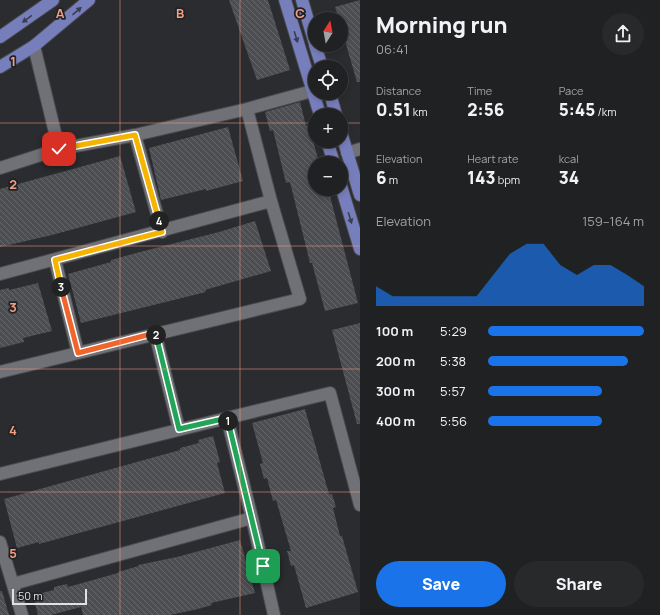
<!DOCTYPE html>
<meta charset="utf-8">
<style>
:root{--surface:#202123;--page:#28292b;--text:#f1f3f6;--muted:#a2a3a6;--line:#3d3e41;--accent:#1a73e8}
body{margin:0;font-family:Manrope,sans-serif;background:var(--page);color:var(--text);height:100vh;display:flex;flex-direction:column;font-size:15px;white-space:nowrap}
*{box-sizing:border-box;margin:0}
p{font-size:13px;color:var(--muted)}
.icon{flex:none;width:22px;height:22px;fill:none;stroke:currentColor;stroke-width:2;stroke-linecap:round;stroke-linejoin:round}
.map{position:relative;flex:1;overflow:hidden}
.panel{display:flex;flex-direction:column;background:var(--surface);width:300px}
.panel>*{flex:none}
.needle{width:26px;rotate:11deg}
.tools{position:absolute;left:308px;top:12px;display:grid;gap:8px}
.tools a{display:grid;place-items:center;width:40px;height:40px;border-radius:50%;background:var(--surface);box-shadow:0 2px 6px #0003,0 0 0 1px var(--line);font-size:20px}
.scale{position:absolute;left:12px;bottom:10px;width:75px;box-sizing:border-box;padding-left:4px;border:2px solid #e0e1e3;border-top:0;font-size:11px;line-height:14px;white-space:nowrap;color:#e0e1e3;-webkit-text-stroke:3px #212226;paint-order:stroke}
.pin{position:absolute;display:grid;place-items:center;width:34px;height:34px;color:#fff;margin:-17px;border-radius:8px;box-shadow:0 2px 6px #0006}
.km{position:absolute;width:20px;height:20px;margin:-10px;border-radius:50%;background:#222;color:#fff;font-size:11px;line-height:20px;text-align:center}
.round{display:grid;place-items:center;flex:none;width:42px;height:42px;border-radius:21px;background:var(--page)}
.summary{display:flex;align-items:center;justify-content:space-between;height:68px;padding:0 16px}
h1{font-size:22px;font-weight:800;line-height:30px}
.stats{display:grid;grid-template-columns:repeat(3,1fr);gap:6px;height:68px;padding:4px 16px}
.stats div{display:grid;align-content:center}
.stats b{font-size:17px;font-weight:800}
.stats small{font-size:11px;font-weight:400}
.stats p{font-size:11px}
.chart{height:112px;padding:8px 16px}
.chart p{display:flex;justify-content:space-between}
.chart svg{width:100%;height:72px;margin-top:4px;fill:var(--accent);opacity:.7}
.cta{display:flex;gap:8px;margin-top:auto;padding:8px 16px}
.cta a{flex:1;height:46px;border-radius:24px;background:var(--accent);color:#fff;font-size:16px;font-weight:800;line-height:46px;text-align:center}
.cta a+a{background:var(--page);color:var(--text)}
ul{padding:0 16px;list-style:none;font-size:13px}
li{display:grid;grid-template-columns:64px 48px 1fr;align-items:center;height:30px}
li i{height:10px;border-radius:5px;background:var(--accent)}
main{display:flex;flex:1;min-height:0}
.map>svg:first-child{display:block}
.building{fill:url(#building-back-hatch)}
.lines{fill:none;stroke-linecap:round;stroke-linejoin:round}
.minor-casing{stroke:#48494c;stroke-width:14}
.major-casing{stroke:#48494c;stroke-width:14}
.minor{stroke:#707176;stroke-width:12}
.major{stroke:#777ebc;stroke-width:12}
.oneway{fill:#3b3e53}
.split-1-casing{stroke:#fff;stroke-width:8}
.split-2-casing{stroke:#fff;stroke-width:8}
.split-3-casing{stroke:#fff;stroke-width:8}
.split-4-casing{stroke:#fff;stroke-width:8}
.split-5-casing{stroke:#fff;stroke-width:8}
.split-1{stroke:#22a559;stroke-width:5}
.split-2{stroke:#22a559;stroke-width:5}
.split-3{stroke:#f0652b;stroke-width:5}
.split-4{stroke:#f5b400;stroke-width:5}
.split-5{stroke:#f5b400;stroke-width:5}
.grid{fill:none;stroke:#f39f82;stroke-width:1;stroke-opacity:0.55}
.grid-label{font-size:13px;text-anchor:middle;font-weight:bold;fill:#f39f82;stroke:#212226;stroke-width:3.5;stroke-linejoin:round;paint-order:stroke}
</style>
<main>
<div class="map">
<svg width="360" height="615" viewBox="0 0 360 615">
<defs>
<pattern id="building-back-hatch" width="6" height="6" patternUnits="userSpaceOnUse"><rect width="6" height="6" fill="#4d4e52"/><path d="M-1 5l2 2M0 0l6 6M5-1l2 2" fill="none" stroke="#66676b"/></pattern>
</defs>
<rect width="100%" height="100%" fill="#2b2c2f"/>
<!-- building -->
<path class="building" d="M 229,0 L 268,0 L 290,70 L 257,80 Z
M 360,0 L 360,82 L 357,82 L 341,27 L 341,19 L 339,19 L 335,7 Z
M 300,102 L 306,126 L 309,125 L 319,163 L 315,163 L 315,189 L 326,189 L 328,197 L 330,196 L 358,303 L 325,311 L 312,263 L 310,263 L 290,182 L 286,183 L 273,130 L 270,131 L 265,112 Z
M 228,127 L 243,181 L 206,191 L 206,189 L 161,200 L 149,148 Z
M 120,156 L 136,212 L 52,235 L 0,247 L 0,189 Z
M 255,221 L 271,271 L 205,290 L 206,292 L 81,323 L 68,274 L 111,262 L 111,260 L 136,253 L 219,232 Z
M 38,283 L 52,331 L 23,338 L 24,342 L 0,348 L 0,290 L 9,288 L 9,290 Z
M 360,323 L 360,424 L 357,424 L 332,330 Z
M 305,409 L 329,494 L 332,494 L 336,507 L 333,508 L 340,536 L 342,536 L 358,592 L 306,608 L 294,565 L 291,566 L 287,551 L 291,551 L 276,500 L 273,501 L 267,478 L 264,479 L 260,464 L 263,463 L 252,423 Z
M 213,436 L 220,462 L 217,463 L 225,493 L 39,544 L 39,542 L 17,548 L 4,499 L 180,450 L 180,448 L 199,443 L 198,440 Z
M 240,540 L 255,593 L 211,603 L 212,605 L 198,609 L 170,615 L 83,615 L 81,607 L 51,615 L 38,615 L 33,595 L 54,590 L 54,587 L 67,584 L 68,587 L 118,573 L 118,572 L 139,566 L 138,565 L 177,557 Z
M 0,591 L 2,591 L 9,615 L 0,615 Z"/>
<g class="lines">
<defs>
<path id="minor" d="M 34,46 L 59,149
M 247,109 L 312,91
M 135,135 L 162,232
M 347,153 L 360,149
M 0,168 L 59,149 L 135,135 L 247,109 L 271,201 L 300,299 L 0,372
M 55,260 L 78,353
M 0,274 L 271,201
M 155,333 L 179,429
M 227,418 L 330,393 L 360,505
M 0,474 L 227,418 L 252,518 L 274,615
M 0,542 L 22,615
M 13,584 L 252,518"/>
<path id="major" d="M 285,0 L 320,115
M 302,0 L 315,44
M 0,37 L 53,0
M 315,45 L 322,67
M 0,67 L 34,46 L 89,0
M 330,93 L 336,115
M 341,132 L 360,195
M 327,141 L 334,163
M 341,186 L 360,249"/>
</defs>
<!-- minor casing -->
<use href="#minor" class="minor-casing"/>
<!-- major casing -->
<use href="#major" class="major-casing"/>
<!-- minor -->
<use href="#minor" class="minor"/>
<!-- major -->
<use href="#major" class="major"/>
</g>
<!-- one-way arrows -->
<defs><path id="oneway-solid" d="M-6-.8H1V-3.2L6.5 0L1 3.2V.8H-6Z"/></defs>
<g class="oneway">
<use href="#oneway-solid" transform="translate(77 11) rotate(-41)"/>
<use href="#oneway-solid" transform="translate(27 19) rotate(144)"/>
<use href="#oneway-solid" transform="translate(296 37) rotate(73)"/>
<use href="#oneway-solid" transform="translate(350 218) rotate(73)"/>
</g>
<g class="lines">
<defs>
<path id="split-1" d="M 228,421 L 263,566"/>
<path id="split-2" d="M 156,335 L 179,429 L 227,418 L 228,421"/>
<path id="split-3" d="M 61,287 L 78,353 L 155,333 L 156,335"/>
<path id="split-4" d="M 61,287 L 55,260 L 162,232 L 159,221"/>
<path id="split-5" d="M 59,149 L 135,135 L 159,221"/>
</defs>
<!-- split-1 casing -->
<use href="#split-1" class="split-1-casing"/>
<!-- split-2 casing -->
<use href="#split-2" class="split-2-casing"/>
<!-- split-3 casing -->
<use href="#split-3" class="split-3-casing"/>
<!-- split-4 casing -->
<use href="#split-4" class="split-4-casing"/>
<!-- split-5 casing -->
<use href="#split-5" class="split-5-casing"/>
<!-- split-1 -->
<use href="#split-1" class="split-1"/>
<!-- split-2 -->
<use href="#split-2" class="split-2"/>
<!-- split-3 -->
<use href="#split-3" class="split-3"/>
<!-- split-4 -->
<use href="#split-4" class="split-4"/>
<!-- split-5 -->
<use href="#split-5" class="split-5"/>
</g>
<!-- grid -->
<path class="grid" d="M 120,0 L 120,615M 240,0 L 240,615M 0,123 L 315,123M 341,123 L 360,123M 0,246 L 360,246M 0,369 L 360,369M 0,492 L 360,492"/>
<g class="grid-label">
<text x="60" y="18">A</text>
<text x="180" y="18">B</text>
<text x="300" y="18">C</text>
<text x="13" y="66">1</text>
<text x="13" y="189">2</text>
<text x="13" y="312">3</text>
<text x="13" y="435">4</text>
<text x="13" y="558">5</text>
</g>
</svg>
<div class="tools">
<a><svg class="needle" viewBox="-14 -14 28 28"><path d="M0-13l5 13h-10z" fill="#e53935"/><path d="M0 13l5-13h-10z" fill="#a2a3a6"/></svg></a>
<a><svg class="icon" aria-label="locate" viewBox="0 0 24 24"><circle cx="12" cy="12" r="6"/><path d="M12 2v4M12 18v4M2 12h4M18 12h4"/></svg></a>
<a>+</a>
<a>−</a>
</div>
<div class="scale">50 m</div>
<div class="pin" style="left:263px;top:566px;background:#1e9e55"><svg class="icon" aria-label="arrive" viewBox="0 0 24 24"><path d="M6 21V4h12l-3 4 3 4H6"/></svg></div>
<div class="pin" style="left:59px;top:149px;background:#d93025"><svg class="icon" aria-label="check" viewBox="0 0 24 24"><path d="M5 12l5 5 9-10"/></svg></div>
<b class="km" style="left:228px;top:421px">1</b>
<b class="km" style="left:156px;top:335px">2</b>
<b class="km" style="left:61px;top:287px">3</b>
<b class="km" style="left:159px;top:221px">4</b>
</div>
<section class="panel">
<div class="summary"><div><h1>Morning run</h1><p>06:41</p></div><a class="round"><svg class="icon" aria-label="share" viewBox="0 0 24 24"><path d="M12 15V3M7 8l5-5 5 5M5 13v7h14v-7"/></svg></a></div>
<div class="stats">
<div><p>Distance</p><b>0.51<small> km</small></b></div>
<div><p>Time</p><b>2:56</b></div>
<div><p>Pace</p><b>5:45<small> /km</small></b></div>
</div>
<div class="stats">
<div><p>Elevation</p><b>6<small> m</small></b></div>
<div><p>Heart rate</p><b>143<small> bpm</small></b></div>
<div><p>kcal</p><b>34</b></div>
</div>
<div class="chart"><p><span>Elevation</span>159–164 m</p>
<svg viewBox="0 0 160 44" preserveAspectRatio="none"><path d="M0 44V32L10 38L20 38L30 38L40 38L50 38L60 38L70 25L80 12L90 6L100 6L110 19L120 25L130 19L140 19L150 25L160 32V44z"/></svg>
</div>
<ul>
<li><b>100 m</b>5:29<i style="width:100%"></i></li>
<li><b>200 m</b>5:38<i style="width:90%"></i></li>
<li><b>300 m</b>5:57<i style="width:73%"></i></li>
<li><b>400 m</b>5:56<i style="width:73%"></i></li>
</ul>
<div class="cta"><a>Save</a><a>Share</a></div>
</section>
</main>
